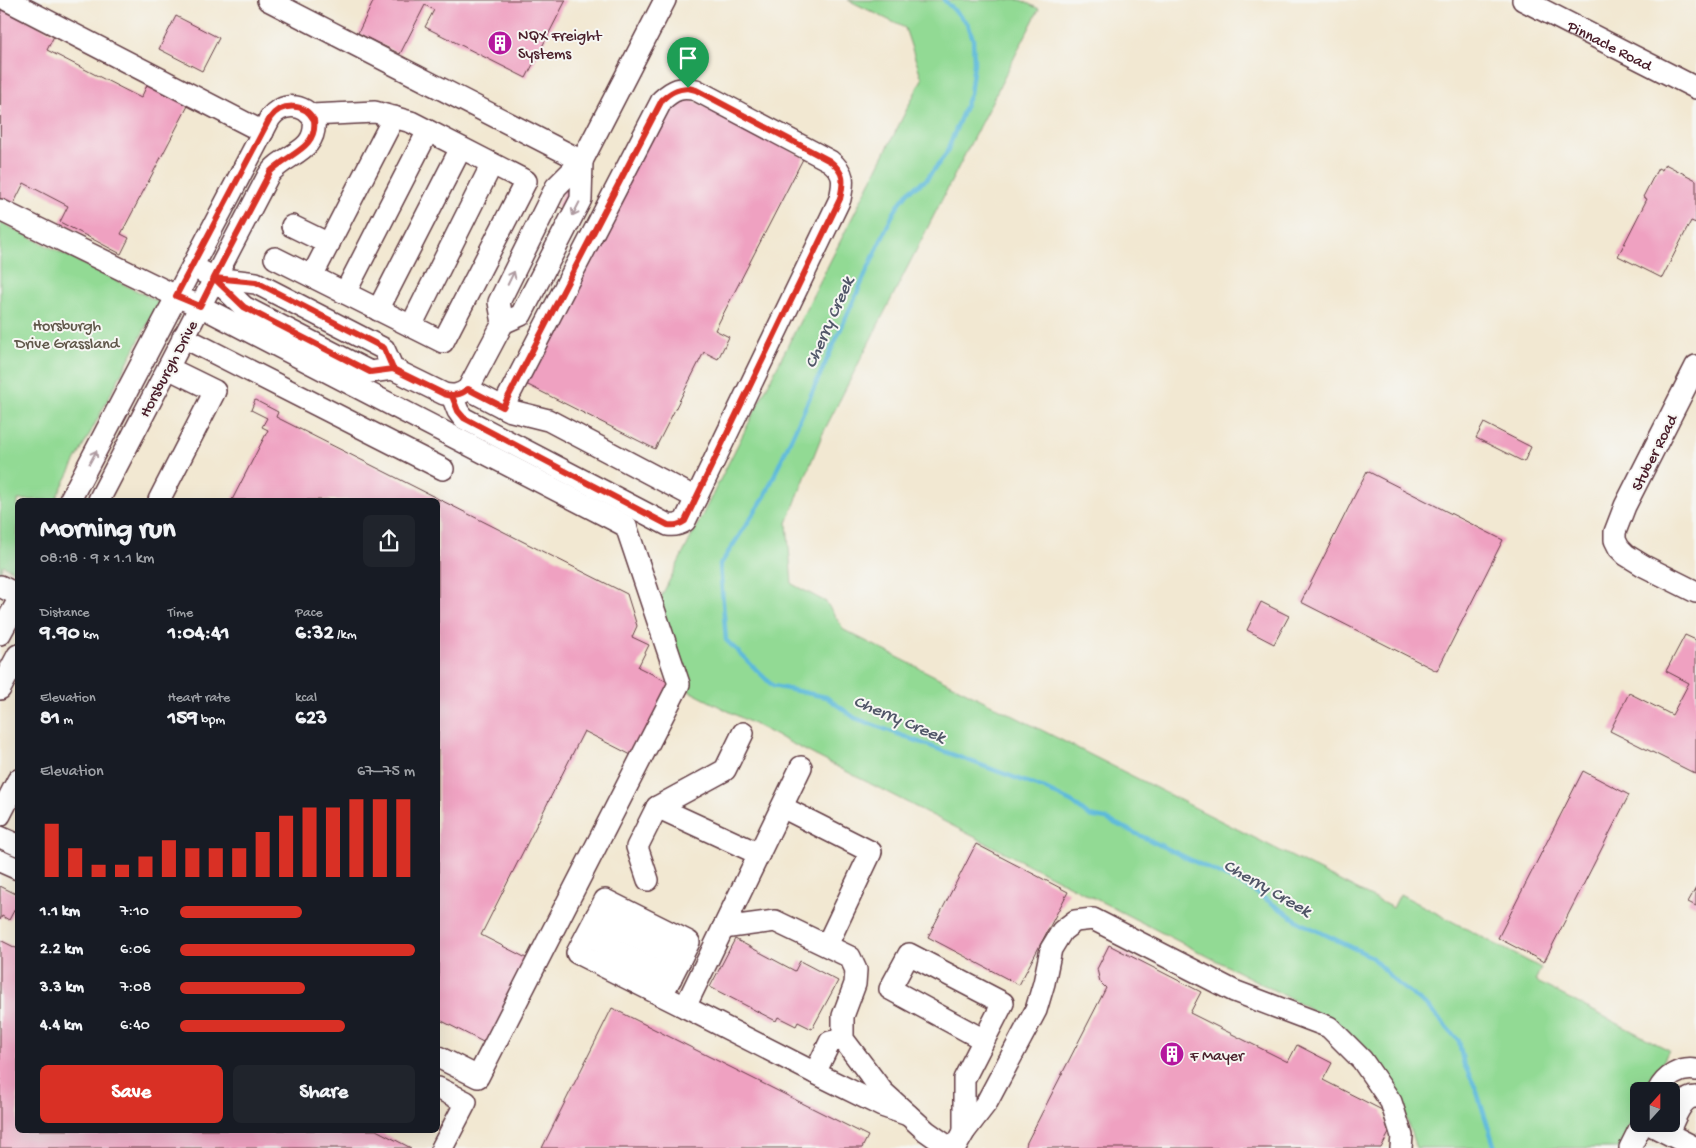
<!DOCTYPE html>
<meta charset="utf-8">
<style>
:root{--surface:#171b24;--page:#20242c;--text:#f1f3f6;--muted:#9ea1a6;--accent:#d93025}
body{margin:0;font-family:"Gochi Hand",sans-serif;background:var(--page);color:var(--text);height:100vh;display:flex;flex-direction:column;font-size:19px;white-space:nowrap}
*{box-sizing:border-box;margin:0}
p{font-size:16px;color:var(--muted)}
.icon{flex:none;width:28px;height:28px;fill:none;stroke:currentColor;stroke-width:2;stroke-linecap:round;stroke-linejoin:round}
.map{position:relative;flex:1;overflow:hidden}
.sheet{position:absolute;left:15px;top:498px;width:425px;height:635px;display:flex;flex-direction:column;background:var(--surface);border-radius:8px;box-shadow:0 5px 20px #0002}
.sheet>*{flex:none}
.needle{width:32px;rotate:21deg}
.tools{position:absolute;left:1630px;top:1082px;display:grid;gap:10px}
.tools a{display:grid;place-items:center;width:50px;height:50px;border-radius:8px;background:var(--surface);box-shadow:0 5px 20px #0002;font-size:25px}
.pin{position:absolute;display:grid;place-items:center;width:42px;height:42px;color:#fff;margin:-51px -21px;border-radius:50% 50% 50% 0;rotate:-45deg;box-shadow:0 0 5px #0007}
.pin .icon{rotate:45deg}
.round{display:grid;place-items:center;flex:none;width:52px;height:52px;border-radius:8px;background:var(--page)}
.overview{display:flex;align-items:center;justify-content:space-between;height:85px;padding:0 25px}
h1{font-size:28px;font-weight:800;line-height:38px}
.figures{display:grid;grid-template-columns:repeat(3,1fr);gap:8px;height:85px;padding:5px 25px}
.figures div{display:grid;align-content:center}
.figures b{font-size:21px;font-weight:800}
.figures small{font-size:14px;font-weight:400}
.figures p{font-size:14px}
.chart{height:140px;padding:10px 25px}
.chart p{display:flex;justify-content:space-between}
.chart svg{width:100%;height:90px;margin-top:5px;stroke:var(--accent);stroke-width:6}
.primary-button{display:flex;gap:10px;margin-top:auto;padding:10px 25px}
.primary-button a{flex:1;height:58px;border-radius:8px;background:var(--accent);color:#fff;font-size:20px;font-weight:800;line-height:58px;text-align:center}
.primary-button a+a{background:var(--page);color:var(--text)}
ul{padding:0 25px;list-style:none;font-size:16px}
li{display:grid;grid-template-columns:80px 60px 1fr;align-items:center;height:38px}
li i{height:12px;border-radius:6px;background:var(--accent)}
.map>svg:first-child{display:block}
.green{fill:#92da94;stroke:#6e7c60}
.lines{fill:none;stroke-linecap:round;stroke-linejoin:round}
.stream{stroke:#5cb9da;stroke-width:4.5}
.building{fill:#efa1c1}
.minor-casing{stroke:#633d44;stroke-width:24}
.minor{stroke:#fff;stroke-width:21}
.oneway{stroke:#ae9aa0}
.route-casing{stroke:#fff;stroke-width:10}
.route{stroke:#d93025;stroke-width:6}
.labels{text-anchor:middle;stroke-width:4;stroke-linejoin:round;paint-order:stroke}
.poi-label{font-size:16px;fill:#4a1f2b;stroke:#f6f6f2;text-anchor:start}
.street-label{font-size:16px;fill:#4a1f2b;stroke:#f6f6f2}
.park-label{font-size:16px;fill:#60574a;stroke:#f6f6f2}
.water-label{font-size:18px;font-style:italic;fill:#505568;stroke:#f6f6f2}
</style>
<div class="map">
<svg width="1696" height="1148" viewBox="0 0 1696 1148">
<rect width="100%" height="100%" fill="#f6f6f2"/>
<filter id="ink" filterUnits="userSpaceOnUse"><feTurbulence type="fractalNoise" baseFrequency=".02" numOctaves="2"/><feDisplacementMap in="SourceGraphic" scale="10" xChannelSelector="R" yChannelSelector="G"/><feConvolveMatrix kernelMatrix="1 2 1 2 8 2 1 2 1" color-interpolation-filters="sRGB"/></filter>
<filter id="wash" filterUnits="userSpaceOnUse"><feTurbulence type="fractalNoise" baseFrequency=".0096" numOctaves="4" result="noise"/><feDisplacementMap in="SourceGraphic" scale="20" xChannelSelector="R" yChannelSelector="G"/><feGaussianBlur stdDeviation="1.12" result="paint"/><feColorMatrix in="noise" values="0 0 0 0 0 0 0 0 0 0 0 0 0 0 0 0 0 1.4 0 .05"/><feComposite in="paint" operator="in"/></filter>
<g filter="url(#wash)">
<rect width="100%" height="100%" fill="#f2e8d2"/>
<!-- green -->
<path class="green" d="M 848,0 L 1021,0 L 1039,9 L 822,435 L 787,523 L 792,584 L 826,602 L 844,630 L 1393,908 L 1400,894 L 1541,968 L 1535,981 L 1669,1050 L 1648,1091 L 1639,1091 L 1639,1110 L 1619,1148 L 1416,1148 L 1401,1103 L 1340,1029 L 1307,1007 L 689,691 L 657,605 L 922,79 L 905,28 Z
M 0,222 L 159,302 L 55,500 L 18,500 L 17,573 L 3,565 L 0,572 Z"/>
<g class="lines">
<!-- stream -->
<path class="stream" d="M 944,0 L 968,24 L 973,39 L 974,63 L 970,94 L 946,154 L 926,180 L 909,191 L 899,204 L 891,218 L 765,496 L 720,565 L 726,640 L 773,686 L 826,697 L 855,718 L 1045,789 L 1073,803 L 1089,816 L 1106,819 L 1249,888 L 1301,923 L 1370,956 L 1398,984 L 1428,1007 L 1459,1041 L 1463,1062 L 1476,1089 L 1495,1148"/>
</g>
<g id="blocks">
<!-- building -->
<path class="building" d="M 374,0 L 566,0 L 526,78 L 425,27 L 434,10 L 425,5 L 400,54 L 358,33 Z
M 1,6 L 55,34 L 47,50 L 141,98 L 149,81 L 190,102 L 121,234 L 129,238 L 121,254 L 60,222 L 68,206 L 24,183 L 12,207 L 0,201 Z
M 176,16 L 219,38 L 202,71 L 159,49 Z
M 689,98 L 804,157 L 715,330 L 729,337 L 718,359 L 704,352 L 655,449 L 522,382 L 661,107 Z
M 1665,164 L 1696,180 L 1696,223 L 1691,221 L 1662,278 L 1618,256 L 1647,199 L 1643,197 L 1658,168 L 1662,170 Z
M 565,188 L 576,194 L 568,211 L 557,206 Z
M 255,400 L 278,412 L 276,417 L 627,594 L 637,626 L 632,637 L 649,645 L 638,667 L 674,685 L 637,758 L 584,731 L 481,935 L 532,961 L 489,1045 L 438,1019 L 438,500 L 232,500 L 268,430 L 262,427 L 267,418 L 251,410 Z
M 1484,423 L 1531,447 L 1524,462 L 1476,438 Z
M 1367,471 L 1503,540 L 1437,671 L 1301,602 Z
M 1261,602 L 1289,616 L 1274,644 L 1247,630 Z
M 1685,635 L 1696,640 L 1696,774 L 1610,731 L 1629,693 L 1672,715 L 1689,683 L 1666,671 Z
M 1583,771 L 1629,795 L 1544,962 L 1498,938 Z
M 976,844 L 1068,892 L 1019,985 L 928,937 Z
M 0,886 L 18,895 L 18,903 L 9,920 L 2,916 L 0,920 Z
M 1696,888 L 1696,906 L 1688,902 Z
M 735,939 L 795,971 L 800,961 L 838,981 L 812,1029 L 798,1022 L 796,1026 L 778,1017 L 776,1021 L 710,987 Z
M 0,940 L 18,949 L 18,1130 L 376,1130 L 411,1148 L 0,1148 Z
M 1109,945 L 1201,992 L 1190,1013 L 1288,1062 L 1297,1045 L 1332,1063 L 1323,1080 L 1382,1110 L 1389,1133 L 1381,1148 L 1024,1148 L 1106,988 L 1100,982 L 1097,969 Z
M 612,1008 L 868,1136 L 862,1148 L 542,1148 Z"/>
</g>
</g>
<g filter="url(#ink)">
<use href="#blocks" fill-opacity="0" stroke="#633d44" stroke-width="1"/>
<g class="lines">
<defs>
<g id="minor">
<path d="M 7,0 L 263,132"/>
<path d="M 268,0 L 582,161 L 665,0"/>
<path id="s1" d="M 1523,0 L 1696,88"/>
<path d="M 0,210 L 176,296 L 200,306 L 626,526 L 679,684 L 478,1077 L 438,1057"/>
<path d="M 292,226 L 329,244"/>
<path d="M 275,258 L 443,342 L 526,181 L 411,122 L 375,112 L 311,115"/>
<path d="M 203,272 L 214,278 L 244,307 L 370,372 L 393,369 L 444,394 C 454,396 460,395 468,389 L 503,323 L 499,302 L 556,187 L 582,161"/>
<path d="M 312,276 L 394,117"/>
<path d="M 214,278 L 256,283 L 384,349 L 393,369"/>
<path d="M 345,293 L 428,131"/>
<path d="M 378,310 L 461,148"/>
<path d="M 503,323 L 521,315 L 581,199 L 582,161"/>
<path d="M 411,326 L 492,164"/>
<path d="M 183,337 L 443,469"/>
<path d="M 1696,366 L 1625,506 L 1615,532 L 1615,540 L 1619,548 L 1626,555 L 1644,566 L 1696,592"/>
<path d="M 468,389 L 508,410 L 548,420 L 696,498"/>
<path d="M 452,396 L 458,411 L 463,418 L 668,525 C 675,526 679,525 685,521 L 840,199 C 844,181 845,173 830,161 L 696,90 C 681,86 673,90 662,100 L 503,407"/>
<path d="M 70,500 L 270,118 C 281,103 304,102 314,120 C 318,154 282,153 268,176 L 99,500"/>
<path d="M 159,500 L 215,391 L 168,368"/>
<path d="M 0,586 L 18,595"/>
<path d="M 0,634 L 18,601"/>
<path d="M 0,689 L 18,655"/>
<path d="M 801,767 L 685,1007 L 815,1073 L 882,1106 L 908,1115"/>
<path d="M 657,807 L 759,854"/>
<path d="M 782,807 L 871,852 L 827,945"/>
<path d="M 0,815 L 18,780"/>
<path d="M 0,837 L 18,845"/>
<path d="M 0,861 L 18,869"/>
<path d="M 648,880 L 637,847 L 657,807 L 725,770 L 743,733"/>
<path d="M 596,917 L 680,960"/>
<path d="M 723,928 L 775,921 L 850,957 L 856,970 L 855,984 L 843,1016 L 843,1039 L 883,1092 L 926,1131 L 950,1148"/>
<path d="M 587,935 L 671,978"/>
<path d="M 662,995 L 689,942 L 605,900 L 577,953 L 685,1007"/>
<path d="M 815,1073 L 830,1042 L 843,1039"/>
<path d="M 438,1088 L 466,1102 L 442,1148"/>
<path d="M 1658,1091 C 1665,1077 1680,1067 1696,1070"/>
<path d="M 1649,1124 L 1696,1148"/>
<path d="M 1669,1130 C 1675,1119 1681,1096 1696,1097"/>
<path d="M 964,1132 L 964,1079 L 1003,1003 L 909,954 L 890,989 L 984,1040"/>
<path d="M 955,1148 L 964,1132 L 987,1102 L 1036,1010 L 1044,983 L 1051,949 L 1062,931 L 1075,921 L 1093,919 L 1234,991 L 1329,1027 L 1362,1060 L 1391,1102 L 1402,1136 L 1401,1148"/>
<path d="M 1630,1148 L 1642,1124"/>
</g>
</defs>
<!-- minor casing -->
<use href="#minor" class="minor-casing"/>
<!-- minor -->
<use href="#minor" class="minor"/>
</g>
<!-- one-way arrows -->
<defs><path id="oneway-shaft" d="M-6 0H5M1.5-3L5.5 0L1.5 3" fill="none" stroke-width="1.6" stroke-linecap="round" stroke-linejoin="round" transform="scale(1.25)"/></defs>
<g class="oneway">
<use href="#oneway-shaft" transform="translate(576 209) rotate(117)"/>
<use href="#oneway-shaft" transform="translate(511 278) rotate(-64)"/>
<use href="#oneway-shaft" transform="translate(93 457) rotate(-62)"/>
</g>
</g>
<g class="lines" filter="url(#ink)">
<defs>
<path id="route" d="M 688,88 C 676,89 671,92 662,100 L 503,407 L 468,389 C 460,395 454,396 444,394 L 393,369 L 370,372 L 244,307 L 214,278 L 270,172 C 287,154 318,149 314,120 C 304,102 281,103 270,118 L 176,296 L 200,306 L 214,278 L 256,282 L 384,348 L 393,369 L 444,394 L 452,396 L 458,411 L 464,418 L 668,525 C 675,526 679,525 685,521 L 840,199 C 844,181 845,173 830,161 L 696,90 L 688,88"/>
</defs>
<!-- route casing -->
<use href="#route" class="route-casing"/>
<!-- route -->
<use href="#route" class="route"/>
</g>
<!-- icons -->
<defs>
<symbol id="building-disc" viewBox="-11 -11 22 22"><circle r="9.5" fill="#b5179e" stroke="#f6f6f2"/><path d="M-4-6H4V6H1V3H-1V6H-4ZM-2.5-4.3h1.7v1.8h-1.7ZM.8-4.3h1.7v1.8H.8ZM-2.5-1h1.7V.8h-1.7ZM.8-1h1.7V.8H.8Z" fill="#fff"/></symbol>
</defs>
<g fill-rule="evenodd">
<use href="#building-disc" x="486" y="29" width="28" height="28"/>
<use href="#building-disc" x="1158" y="1040" width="28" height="28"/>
</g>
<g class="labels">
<!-- poi labels -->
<g class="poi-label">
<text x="518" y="40">NQX Freight<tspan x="518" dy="18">Systems</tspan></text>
<text x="1190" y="1060">F Mayer</text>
</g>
<!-- street labels -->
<g class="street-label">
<text dy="6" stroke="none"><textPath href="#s1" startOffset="98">Pinnacle Road</textPath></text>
<text transform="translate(167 368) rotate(-62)" y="6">Horsburgh Drive</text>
<text transform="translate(1653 452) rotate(-63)" y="6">Stuber Road</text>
</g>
<!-- park labels -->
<g class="park-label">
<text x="67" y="330">Horsburgh<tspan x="67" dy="18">Drive Grassland</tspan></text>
</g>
<!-- water labels -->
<g class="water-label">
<text transform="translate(828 322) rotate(-66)" y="6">Cherry Creek</text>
<text transform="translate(900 718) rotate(23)" y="6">Cherry Creek</text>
<text transform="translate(1268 887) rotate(30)" y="6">Cherry Creek</text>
</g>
</g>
</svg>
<div class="tools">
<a><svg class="needle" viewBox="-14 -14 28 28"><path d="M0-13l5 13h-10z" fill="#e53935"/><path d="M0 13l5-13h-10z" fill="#9ea1a6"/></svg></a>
</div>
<div class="pin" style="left:688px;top:88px;background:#1e9e55"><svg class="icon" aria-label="arrive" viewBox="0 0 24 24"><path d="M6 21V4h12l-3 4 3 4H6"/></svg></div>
<section class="sheet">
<div class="overview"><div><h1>Morning run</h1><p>08:18 · 9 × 1.1 km</p></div><a class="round"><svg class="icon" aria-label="share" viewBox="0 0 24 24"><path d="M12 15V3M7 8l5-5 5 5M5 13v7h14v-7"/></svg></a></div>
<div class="figures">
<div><p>Distance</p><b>9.90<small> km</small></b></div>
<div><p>Time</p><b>1:04:41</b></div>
<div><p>Pace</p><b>6:32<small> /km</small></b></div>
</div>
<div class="figures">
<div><p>Elevation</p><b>81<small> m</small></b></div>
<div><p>Heart rate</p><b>159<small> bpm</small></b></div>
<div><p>kcal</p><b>623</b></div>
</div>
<div class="chart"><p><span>Elevation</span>67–75 m</p>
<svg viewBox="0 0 160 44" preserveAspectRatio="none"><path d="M5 44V18M15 44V30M25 44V38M35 44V38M45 44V34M55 44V26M65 44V30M75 44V30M85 44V30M95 44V22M105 44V14M115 44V10M125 44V10M135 44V6M145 44V6M155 44V6"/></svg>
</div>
<ul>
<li><b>1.1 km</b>7:10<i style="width:52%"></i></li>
<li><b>2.2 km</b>6:06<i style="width:100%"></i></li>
<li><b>3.3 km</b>7:08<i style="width:53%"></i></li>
<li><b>4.4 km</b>6:40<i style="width:70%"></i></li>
</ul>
<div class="primary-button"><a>Save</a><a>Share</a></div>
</section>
</div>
